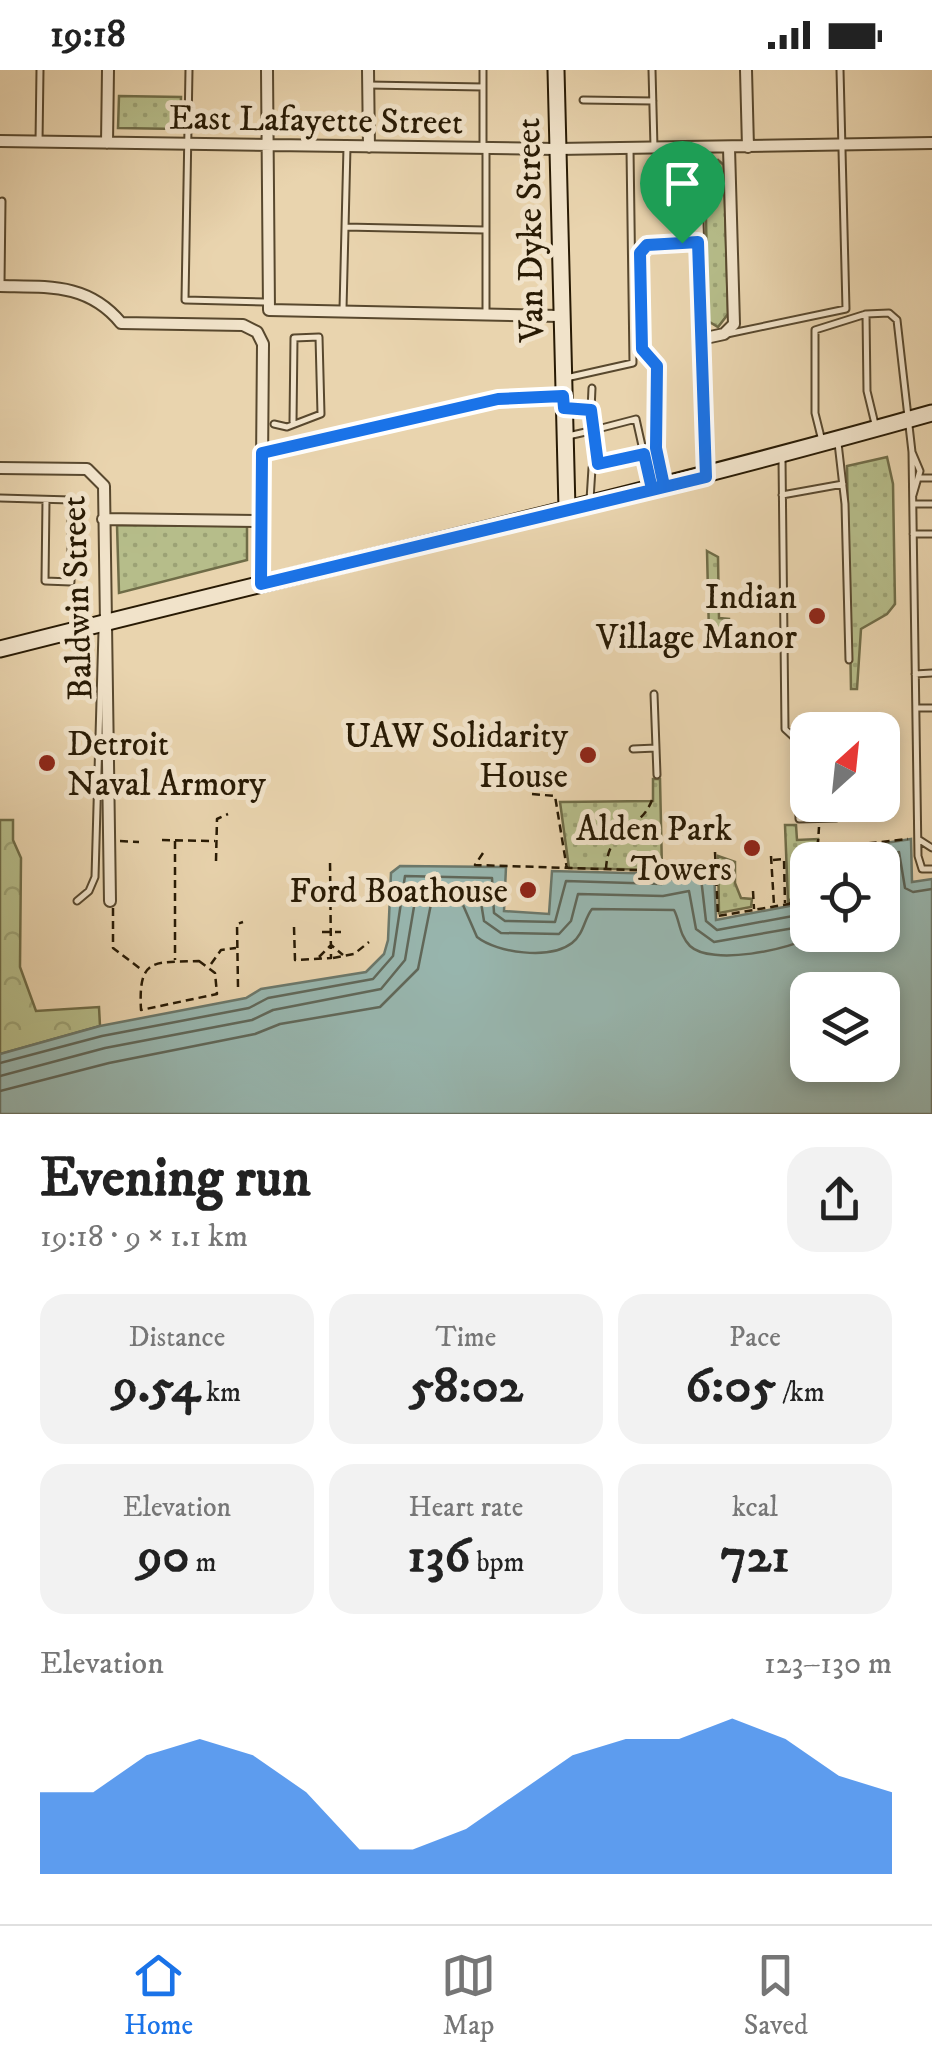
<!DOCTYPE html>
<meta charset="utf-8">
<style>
:root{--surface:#fff;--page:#f2f2f2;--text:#222;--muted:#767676;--line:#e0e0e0;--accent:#1a73e8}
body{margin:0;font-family:"IM FELL DW Pica",serif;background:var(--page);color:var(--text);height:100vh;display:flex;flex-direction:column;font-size:38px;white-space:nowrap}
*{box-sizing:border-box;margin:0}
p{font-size:32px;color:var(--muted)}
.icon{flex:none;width:55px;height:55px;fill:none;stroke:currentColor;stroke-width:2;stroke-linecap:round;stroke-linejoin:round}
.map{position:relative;height:1044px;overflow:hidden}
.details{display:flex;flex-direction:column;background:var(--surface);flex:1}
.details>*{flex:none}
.needle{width:65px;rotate:27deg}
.tools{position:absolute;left:790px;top:642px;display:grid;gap:20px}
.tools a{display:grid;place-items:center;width:110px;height:110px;border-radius:20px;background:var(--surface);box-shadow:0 5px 15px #0003;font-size:50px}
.pin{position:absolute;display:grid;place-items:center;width:85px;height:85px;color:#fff;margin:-102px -42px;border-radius:50% 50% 50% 0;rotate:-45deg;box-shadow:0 0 10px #0007}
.pin .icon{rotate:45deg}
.round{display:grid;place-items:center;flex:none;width:105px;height:105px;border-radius:30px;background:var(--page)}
.overview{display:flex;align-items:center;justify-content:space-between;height:170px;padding:0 40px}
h1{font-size:55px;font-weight:800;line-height:75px}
.metrics{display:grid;grid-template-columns:repeat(3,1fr);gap:15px;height:170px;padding:10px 40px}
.metrics div{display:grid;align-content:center;border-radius:25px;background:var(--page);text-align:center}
.metrics b{font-size:50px;font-weight:800}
.metrics small{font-size:28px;font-weight:400}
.metrics p{font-size:28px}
.chart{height:280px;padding:20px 40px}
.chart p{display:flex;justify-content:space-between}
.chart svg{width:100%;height:180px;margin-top:10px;fill:var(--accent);opacity:.7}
.status{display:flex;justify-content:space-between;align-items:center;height:70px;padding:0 50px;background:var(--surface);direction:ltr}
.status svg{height:28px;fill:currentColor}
.menu{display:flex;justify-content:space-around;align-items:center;height:140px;border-top:2px solid var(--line);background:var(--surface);font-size:28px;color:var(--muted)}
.menu a{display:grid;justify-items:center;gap:5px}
.menu .selected{color:var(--accent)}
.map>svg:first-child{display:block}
.grass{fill:url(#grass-dots);stroke:#6f6c47;stroke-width:2.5}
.forest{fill:url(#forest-crowns);stroke:#6f6c47;stroke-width:2.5}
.water{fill:#98b7b0;stroke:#6b786b;stroke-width:2.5;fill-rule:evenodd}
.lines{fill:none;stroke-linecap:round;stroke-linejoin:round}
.shore{stroke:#60685a;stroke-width:2.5}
.lane-casing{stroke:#58482e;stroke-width:9}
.street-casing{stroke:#58482e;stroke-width:14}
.secondary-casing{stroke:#281a04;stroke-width:19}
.path{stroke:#281a04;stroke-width:2.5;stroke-dasharray:8 5;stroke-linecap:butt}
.lane{stroke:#f1e3ca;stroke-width:5}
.street{stroke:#f1e3ca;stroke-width:10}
.secondary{stroke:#f1e3ca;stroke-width:15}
.route-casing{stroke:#fff;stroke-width:20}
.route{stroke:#1a73e8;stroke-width:12}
.poi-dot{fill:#8f2418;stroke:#f1e3ca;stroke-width:4}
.labels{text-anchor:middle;stroke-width:10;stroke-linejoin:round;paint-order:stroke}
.street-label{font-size:35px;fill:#281a04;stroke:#f1e3ca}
.poi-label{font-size:35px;fill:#281a04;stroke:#f1e3ca;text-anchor:end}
</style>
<div class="status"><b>19:18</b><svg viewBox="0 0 49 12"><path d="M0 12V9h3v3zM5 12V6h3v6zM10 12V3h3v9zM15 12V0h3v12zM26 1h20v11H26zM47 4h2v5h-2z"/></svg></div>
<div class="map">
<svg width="932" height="1044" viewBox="0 0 932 1044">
<defs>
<pattern id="grass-dots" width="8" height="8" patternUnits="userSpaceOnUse" patternTransform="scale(2.5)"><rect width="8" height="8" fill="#b6bd8a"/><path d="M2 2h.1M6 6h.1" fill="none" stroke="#9ca275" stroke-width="1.8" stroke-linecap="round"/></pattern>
<pattern id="forest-crowns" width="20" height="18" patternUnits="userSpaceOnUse" patternTransform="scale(2.5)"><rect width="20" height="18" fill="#b6bd8a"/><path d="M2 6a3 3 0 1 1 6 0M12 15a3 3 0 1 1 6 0" fill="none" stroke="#9ca275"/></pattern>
</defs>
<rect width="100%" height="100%" fill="#e9d4ae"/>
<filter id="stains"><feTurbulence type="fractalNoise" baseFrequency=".002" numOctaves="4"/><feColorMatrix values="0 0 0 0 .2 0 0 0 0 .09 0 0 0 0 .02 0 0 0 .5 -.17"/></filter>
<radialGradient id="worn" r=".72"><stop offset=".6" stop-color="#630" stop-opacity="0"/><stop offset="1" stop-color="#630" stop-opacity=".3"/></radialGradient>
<!-- grass -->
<path class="grass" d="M 119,26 L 181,27 L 180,59 L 118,58 Z
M 718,90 L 724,95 L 728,244 L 718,257 L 708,251 L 705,98 L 707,93 Z
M 887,387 L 893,414 L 895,534 L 887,544 L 861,559 L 857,619 L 851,619 L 847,396 Z
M 117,455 L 247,456 L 247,490 L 119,523 Z
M 707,481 L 718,487 L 719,548 L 729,549 L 729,565 L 709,565 Z
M 653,709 L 660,709 L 662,800 L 569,798 L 560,732 L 653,731 Z
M 785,755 L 796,755 L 797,770 L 818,769 L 815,790 L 808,790 L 807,811 L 788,832 Z
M 718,786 L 735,792 L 735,813 L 741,828 L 752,829 L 751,837 L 719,843 Z"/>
<!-- forest -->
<path class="forest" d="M 0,750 L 13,750 L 13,770 L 21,788 L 20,897 L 36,941 L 99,937 L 100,956 L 0,984 Z"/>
<!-- water -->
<path class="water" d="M 911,769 L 912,812 L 932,809 L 932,1044 L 0,1044 L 0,984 L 100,956 L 246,928 L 261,919 L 366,902 L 384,884 L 388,870 L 391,803 L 400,796 L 506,797 L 504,841 L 549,844 L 552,801 L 664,804 L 665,798 L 714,798 L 716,850 L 789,836 L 807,818 L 808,865 L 882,865 L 882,790 L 837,790 L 854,778 ZM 808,920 L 882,920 L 882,995 L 808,995 Z"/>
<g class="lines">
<!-- shore -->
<path class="shore" d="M 854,790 L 899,782 L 905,818 L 913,822 L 932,819
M 0,993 L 102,966 L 249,938 L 268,928 L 373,909 L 393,886 L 405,806 L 492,808 L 494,843 L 505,851 L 555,852 L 566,811 L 662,814 L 674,808 L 701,808 L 706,851 L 717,860 L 793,846 L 808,832
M 0,1006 L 105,978 L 252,950 L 273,940 L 381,919 L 405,890 L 417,819 L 479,820 L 484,851 L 501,863 L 559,864 L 571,851 L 578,824 L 663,826 L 689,821 L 696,859 L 714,872 L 794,858 L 808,850
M 0,1021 L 109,993 L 255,964 L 280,954 L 380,937 L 418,899 L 431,834 L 463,835 L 477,867 C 497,883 550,890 572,873 C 584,864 584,849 592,839 L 674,840 C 680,851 679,865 690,876 C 711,896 791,880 814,865"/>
<defs>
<path id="lane" d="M 189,0 L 185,230 L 265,232
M 483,0 L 483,17
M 652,0 L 654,77
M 368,15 L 483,17 L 483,78
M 583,30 L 653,31
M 39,72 L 40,0
M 345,157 L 485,160
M 1,213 L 2,131
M 343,239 L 347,77
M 486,241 L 486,79
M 727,264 L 846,239 L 840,0
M 566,308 L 633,293 L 630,79
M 569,339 L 591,340 L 590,361 L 636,349 L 651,416
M 591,340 L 592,318
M 274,354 L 287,357 L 321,344 L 319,267 L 294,268 L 293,352
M 875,354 L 867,321 L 866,244 L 889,243 L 897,250 L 912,382 L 918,786 L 922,799 L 932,799
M 568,366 L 590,361 L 598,394
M 822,371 L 815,343 L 815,260 L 866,244
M 838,373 L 845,434 L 849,590
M 912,382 L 920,401 L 913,425
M 262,383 L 498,329 L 563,326
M 782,389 L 785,659 L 798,671 L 808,671
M 918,408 L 932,408
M 663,413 L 657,378 L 657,295 L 642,279 L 640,183 L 647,175 L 698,172
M 782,425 L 843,414
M 0,428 L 71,430 L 71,512 L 45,511 L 46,430
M 590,430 L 592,398 L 644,384
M 913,434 L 932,434
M 913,464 L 932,464
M 915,604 L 932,603
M 654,624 L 657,705
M 916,638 L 932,638
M 798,671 L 799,749 L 836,748 L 836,735
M 633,679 L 656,678
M 918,769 L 932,778
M 77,831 L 89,821 L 95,807 L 102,561"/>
<path id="street" d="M 267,0 L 269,240 L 560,246
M 368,0 L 369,77
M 746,0 L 748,77
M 0,71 L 557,79 L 932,73
M 107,73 L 108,0
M 695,78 L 706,406
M 0,216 C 48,217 88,213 121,253 L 243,255 L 257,262 L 263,274 L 261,514
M 701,269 L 724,264 L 734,254 L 729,78
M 0,398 L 87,399 L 104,416 L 110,831
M 103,449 L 261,451"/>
<path id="secondary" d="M 556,0 L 567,439
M 0,579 C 310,500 623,430 932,343"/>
</defs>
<!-- lane casing -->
<use href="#lane" class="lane-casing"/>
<!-- street casing -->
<use href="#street" class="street-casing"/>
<!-- secondary casing -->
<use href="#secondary" class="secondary-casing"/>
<!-- path -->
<path class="path" d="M 532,724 L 555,726 L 567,799
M 162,770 L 215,771
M 120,771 L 139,772
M 175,771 L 175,890
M 715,782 L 718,846 L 789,834 L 808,816
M 483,783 L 475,795 L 663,801
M 771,786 L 774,835
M 773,790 L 784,789 L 785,833
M 817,790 L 819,757
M 835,790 L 854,775 L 908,769
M 216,791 L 217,749 L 228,744
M 666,796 L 715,795
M 606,799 C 608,756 640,762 652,730
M 753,821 L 754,839
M 113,838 L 113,878 L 142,900
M 294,857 L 295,890 L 331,888 L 330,790
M 322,862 L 341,862
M 319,887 L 331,875 L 343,885
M 333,888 L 354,884 L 369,872
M 199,891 L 215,903 L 217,924 L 141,940 C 138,886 154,893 199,891 Z
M 211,894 L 221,880 L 236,878
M 238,917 L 237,854 L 243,852"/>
<!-- lane -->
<use href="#lane" class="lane"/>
<!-- street -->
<use href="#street" class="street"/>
<!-- secondary -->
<use href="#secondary" class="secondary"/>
</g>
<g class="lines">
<defs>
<path id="route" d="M 682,173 L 647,175 L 640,183 L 642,279 L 657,296 L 656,378 L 664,416 L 652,419 L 644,384 L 598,394 L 591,340 L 564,338 L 563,326 L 498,329 L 262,383 L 261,514 L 706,407 L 698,172 L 682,173"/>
</defs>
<!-- route casing -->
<use href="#route" class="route-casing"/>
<!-- route -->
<use href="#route" class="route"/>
</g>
<!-- markers -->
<g class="poi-dot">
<circle cx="817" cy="546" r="10"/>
<circle cx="588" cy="685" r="10"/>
<circle cx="47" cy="693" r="10"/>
<circle cx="752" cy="778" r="10"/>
<circle cx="528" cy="820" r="10"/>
</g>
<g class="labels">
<!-- street labels -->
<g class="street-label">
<text transform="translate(316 49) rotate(1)" y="12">East Lafayette Street</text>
<text transform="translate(529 160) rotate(-91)" y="12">Van Dyke Street</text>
<text transform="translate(76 528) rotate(-92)" y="12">Baldwin Street</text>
</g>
<!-- poi labels -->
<g class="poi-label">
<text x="797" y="538">Indian<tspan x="797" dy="40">Village Manor</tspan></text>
<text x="568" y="677">UAW Solidarity<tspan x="568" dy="40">House</tspan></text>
<text x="67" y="685" text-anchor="start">Detroit<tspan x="67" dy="40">Naval Armory</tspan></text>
<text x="732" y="770">Alden Park<tspan x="732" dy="40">Towers</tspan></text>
<text x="508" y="832">Ford Boathouse</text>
</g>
</g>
<rect width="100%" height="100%" filter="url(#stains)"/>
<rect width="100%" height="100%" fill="url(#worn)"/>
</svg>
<div class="tools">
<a><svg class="needle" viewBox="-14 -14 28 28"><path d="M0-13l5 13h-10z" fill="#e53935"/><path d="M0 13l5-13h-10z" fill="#767676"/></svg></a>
<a><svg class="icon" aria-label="locate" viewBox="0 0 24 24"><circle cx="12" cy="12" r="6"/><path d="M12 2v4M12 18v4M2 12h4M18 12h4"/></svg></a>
<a><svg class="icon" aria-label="layers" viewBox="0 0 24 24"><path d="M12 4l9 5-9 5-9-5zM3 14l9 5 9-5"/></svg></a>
</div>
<div class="pin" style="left:682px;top:173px;background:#1e9e55"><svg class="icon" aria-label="arrive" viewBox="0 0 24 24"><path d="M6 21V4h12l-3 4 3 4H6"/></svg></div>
</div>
<section class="details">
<div class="overview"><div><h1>Evening run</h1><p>19:18 · 9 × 1.1 km</p></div><a class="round"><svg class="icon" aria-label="share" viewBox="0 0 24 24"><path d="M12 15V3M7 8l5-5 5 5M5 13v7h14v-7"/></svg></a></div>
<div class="metrics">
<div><p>Distance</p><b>9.54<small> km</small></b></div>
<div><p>Time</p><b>58:02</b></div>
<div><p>Pace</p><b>6:05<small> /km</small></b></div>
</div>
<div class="metrics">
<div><p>Elevation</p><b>90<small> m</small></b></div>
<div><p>Heart rate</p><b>136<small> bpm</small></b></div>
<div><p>kcal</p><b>721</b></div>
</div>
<div class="chart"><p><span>Elevation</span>123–130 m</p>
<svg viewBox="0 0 160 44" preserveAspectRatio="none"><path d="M0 44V24L10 24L20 15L30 11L40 15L50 24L60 38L70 38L80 33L90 24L100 15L110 11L120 11L130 6L140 11L150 20L160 24V44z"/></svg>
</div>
</section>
<nav class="menu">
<a class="selected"><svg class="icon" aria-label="home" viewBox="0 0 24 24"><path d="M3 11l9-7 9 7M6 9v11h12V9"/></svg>Home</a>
<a><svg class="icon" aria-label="map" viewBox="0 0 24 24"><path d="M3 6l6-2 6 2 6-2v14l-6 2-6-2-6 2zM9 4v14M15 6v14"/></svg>Map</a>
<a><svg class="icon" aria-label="saved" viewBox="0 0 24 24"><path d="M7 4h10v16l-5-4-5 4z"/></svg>Saved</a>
</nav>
